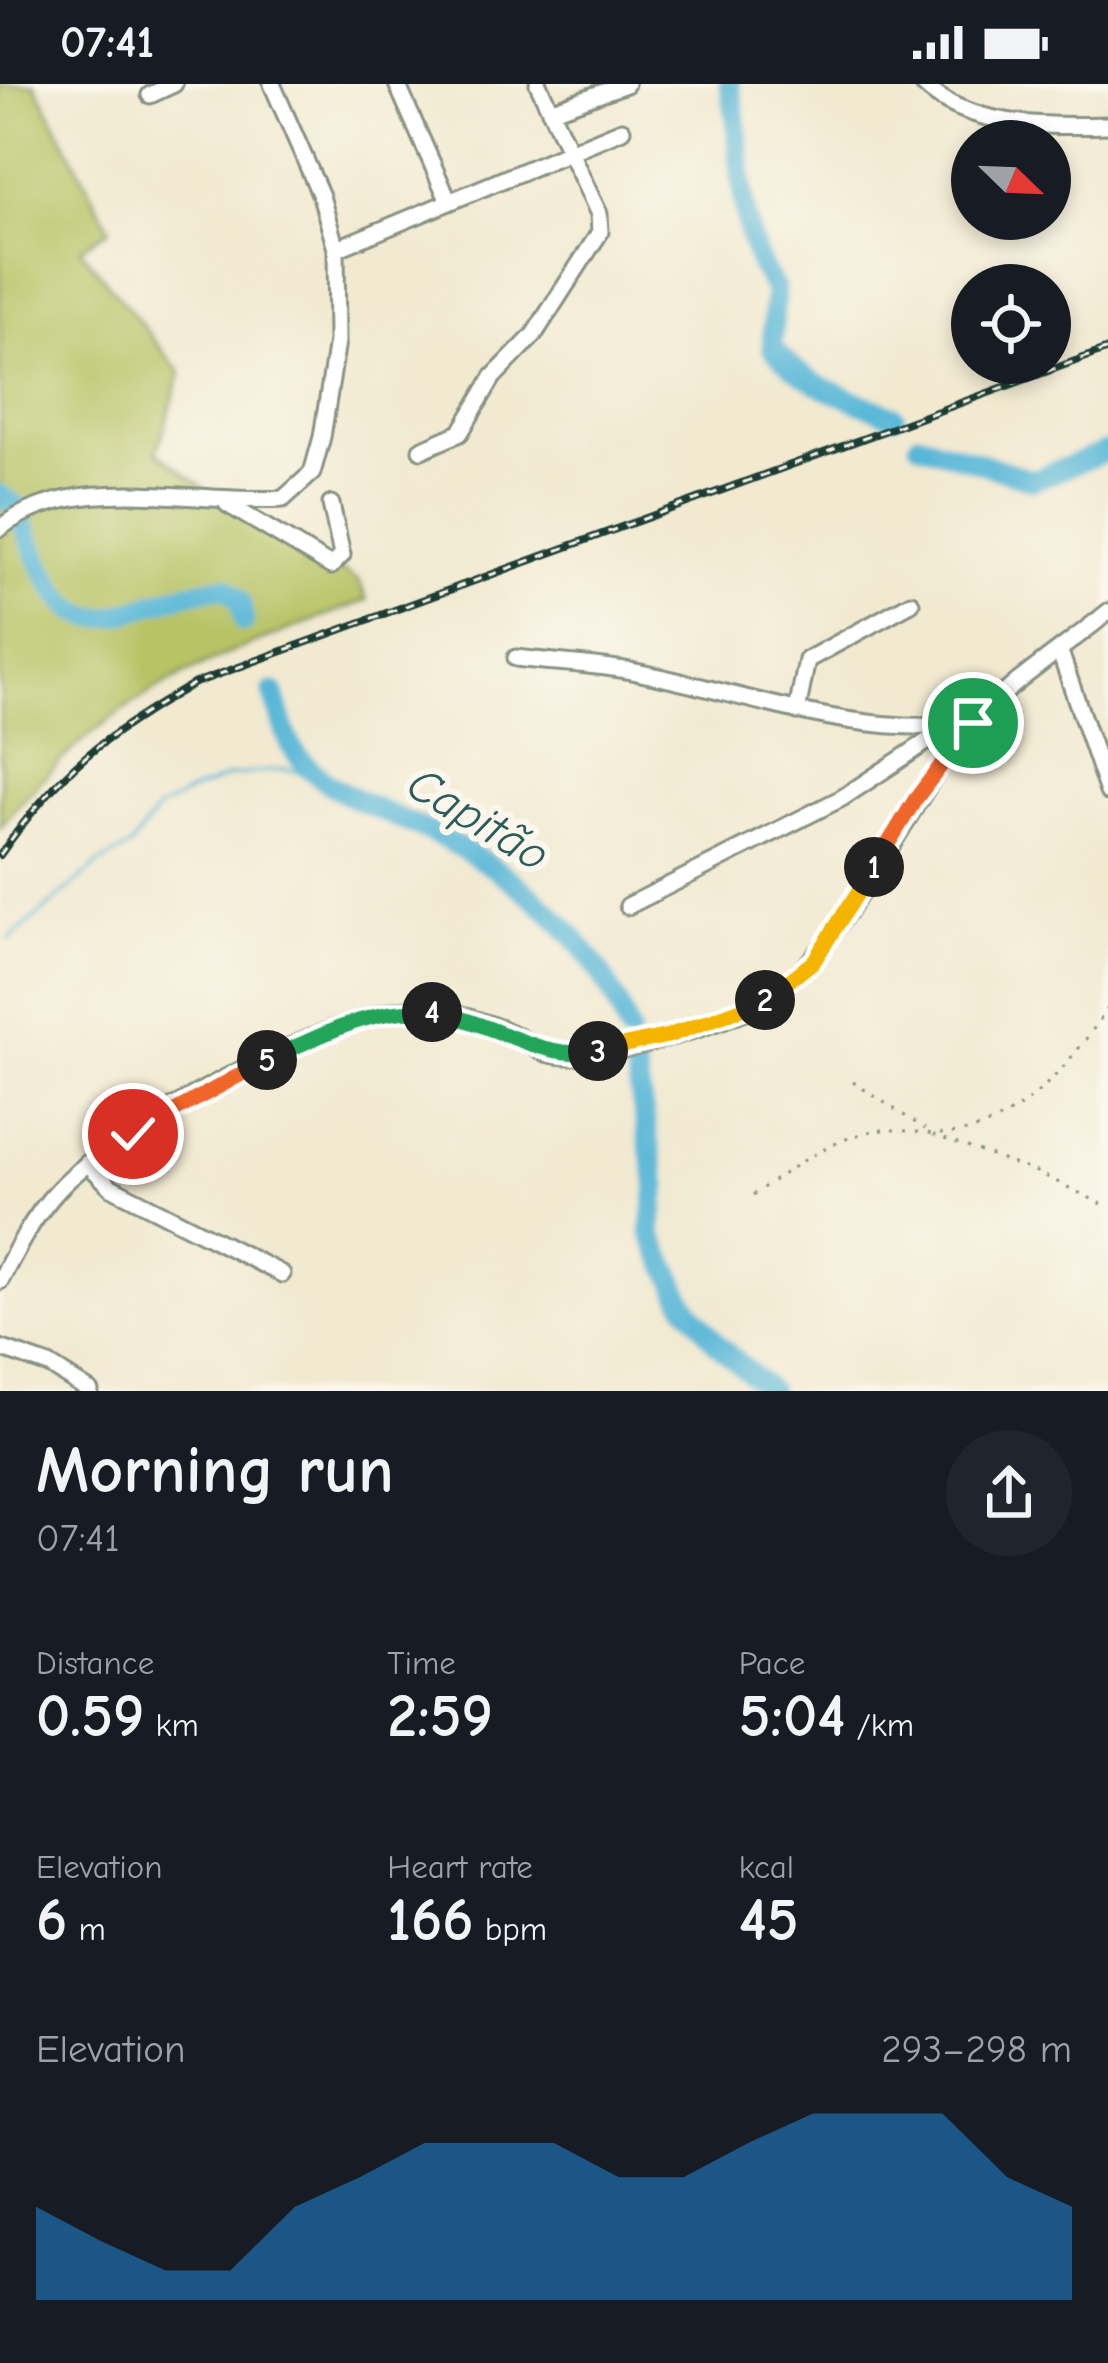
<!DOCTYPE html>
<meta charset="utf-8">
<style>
:root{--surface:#171b24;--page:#20242c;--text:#f1f3f6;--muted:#9ea1a6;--accent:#1f6fb2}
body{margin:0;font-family:"Comic Neue",sans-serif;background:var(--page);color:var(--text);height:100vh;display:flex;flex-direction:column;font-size:45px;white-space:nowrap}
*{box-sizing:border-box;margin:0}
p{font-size:39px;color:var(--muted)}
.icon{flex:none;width:66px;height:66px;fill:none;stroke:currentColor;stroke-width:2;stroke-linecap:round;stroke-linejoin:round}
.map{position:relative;height:1307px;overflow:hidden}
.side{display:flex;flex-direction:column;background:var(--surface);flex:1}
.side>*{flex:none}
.needle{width:78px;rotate:113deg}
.buttons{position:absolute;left:951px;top:36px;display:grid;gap:24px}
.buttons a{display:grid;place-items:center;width:120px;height:120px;border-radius:50%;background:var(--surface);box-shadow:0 6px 18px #0003;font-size:60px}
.pin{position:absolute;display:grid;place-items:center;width:102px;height:102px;color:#fff;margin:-51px;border:6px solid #fff;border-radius:50%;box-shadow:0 3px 12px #0007}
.km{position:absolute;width:60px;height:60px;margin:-30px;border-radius:50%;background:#222;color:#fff;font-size:33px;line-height:60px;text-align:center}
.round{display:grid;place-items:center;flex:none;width:126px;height:126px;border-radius:63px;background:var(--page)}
.headline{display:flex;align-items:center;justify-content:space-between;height:204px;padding:0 36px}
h1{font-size:66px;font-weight:700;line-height:90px}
.metrics{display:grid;grid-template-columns:repeat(3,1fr);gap:18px;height:204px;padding:12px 36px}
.metrics div{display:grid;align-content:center}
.metrics b{font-size:60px;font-weight:700}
.metrics small{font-size:33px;font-weight:400}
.metrics p{font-size:33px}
.chart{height:336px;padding:24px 36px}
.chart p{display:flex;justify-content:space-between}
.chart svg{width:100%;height:216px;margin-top:12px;fill:var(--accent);opacity:.7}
.status{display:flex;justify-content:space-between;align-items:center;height:84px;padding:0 60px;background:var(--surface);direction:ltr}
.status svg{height:33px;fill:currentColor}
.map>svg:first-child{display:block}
.green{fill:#b7c365;stroke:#6b804c;stroke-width:3}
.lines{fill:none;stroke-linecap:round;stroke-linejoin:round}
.stream{stroke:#58b7d7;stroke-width:3}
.river{stroke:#58b7d7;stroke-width:21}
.minor-casing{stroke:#889382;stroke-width:21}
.path{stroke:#889382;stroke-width:3;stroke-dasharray:3 9;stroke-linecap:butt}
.minor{stroke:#fff;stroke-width:15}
.rail-casing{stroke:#1f3d34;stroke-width:8}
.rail{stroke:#fbf7ec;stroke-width:3;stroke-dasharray:9;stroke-linecap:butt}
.split-1-casing{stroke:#fff;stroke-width:24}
.split-2-casing{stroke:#fff;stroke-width:24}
.split-3-casing{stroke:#fff;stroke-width:24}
.split-4-casing{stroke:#fff;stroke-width:24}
.split-5-casing{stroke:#fff;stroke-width:24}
.split-6-casing{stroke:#fff;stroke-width:24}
.split-1{stroke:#f0652b;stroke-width:15}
.split-2{stroke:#f5b400;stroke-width:15}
.split-3{stroke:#f5b400;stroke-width:15}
.split-4{stroke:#22a559;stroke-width:15}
.split-5{stroke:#22a559;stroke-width:15}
.split-6{stroke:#f0652b;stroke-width:15}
.labels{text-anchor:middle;stroke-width:12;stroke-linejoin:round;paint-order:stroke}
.water-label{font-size:48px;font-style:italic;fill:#2d5c5d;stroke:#fbf7ec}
</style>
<div class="status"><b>07:41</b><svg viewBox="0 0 49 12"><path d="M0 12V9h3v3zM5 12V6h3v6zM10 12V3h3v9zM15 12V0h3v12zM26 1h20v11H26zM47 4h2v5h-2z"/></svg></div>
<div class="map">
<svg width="1108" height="1307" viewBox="0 0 1108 1307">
<rect width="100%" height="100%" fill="#fbf7ec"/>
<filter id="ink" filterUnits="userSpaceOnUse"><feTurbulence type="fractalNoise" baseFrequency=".00833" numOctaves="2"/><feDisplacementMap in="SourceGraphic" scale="24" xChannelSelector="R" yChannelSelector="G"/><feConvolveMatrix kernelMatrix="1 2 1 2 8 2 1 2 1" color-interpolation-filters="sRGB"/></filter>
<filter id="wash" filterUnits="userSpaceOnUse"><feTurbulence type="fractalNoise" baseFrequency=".004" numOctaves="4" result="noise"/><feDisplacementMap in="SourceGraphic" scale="48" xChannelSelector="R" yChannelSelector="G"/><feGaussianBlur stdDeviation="2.7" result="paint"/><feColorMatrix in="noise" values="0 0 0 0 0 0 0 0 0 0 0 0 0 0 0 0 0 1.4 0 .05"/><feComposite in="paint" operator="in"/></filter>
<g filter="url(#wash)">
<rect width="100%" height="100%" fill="#f1e9d0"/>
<!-- green -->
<path class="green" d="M 0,0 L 35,0 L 110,145 L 80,165 L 181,289 L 157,368 L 220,416 L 359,497 L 367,516 C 204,579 114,601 0,744 Z"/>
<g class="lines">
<!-- stream -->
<path class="stream" d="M 9,856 L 98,780 L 130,763 L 157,726 L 190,708 L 230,692 L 284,685 L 326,694"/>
<!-- river -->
<path class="river" d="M 729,0 C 747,64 731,150 775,204 L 772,263 C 805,303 848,313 894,332
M 919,359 L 1033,396 L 1108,367
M 0,411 L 17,422
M 24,440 C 82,596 113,513 225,503 L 240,516 L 244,538
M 273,608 C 280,627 284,652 295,668 C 324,709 385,727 428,747 C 515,788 598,855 629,949
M 633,970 L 657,1102 L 651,1149 L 686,1221 L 717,1260 L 770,1307"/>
</g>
</g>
<g filter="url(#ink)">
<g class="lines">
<defs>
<path id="minor" d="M 397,0 L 449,118
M 923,0 C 967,44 1050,43 1108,41
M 150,11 L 174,0
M 550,27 L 626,0
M 336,165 L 622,46
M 421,366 L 460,349 L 493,293 L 533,252 L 600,148 L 599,130 L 538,0
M 227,420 L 331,482 L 342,471 L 331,420
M 0,444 C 75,386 195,421 283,415 L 312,389 L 322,353 L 337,257 L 336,165 L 321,112 L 272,0
M 1060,568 L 1108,708
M 516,574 C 556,579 597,580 636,588 C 749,610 856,655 973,639
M 797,627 L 807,576 L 911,519
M 628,822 L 842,714 L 949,643
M 87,1079 L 111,1103 L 282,1190
M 0,1197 C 17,1164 33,1133 58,1106 C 114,1046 327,930 410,925 C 443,924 485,937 515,951 C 526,956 535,965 546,969 C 589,983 705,944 748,926 C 833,890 906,720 969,644 C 1003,603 1066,563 1108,528
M 0,1264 L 49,1281 L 90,1307"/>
</defs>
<!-- minor casing -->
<use href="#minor" class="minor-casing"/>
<!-- path -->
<path class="path" d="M 853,998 L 925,1045
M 933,1051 L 1039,1089 L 1108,1123
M 753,1111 C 787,1087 832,1054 874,1047 C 898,1043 923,1051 947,1050 C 1020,1045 1071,978 1108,924"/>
<!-- minor -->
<use href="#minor" class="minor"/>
<defs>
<path id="rail" d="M 0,771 C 60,685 105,651 195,599 L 1108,265"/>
</defs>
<!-- rail casing -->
<use href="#rail" class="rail-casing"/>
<!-- rail -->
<use href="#rail" class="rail"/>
</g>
</g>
<g class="lines" filter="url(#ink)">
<defs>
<path id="split-1" d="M 874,783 L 915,716 L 973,639"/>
<path id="split-2" d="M 765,916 L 814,877 L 874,783"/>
<path id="split-3" d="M 598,967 L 668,952 L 765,916"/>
<path id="split-4" d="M 432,928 C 492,936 539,978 598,967"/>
<path id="split-5" d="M 267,976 C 318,953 375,921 432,928"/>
<path id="split-6" d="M 133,1050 L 267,976"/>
</defs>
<!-- split-1 casing -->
<use href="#split-1" class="split-1-casing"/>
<!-- split-2 casing -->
<use href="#split-2" class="split-2-casing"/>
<!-- split-3 casing -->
<use href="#split-3" class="split-3-casing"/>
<!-- split-4 casing -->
<use href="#split-4" class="split-4-casing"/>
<!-- split-5 casing -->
<use href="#split-5" class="split-5-casing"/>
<!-- split-6 casing -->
<use href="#split-6" class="split-6-casing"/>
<!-- split-1 -->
<use href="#split-1" class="split-1"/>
<!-- split-2 -->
<use href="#split-2" class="split-2"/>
<!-- split-3 -->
<use href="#split-3" class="split-3"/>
<!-- split-4 -->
<use href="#split-4" class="split-4"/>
<!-- split-5 -->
<use href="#split-5" class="split-5"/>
<!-- split-6 -->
<use href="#split-6" class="split-6"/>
</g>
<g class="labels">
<!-- water labels -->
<g class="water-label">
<text transform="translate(479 734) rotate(31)" y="17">Capitão</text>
</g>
</g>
</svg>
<div class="buttons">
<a><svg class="needle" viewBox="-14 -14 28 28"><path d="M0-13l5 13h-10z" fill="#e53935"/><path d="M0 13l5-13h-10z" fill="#9ea1a6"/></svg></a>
<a><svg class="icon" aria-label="locate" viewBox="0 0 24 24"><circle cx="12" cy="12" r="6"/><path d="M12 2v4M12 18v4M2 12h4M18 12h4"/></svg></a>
</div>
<div class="pin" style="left:973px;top:639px;background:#1e9e55"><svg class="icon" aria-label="arrive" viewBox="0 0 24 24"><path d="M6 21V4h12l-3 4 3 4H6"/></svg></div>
<div class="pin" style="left:133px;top:1050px;background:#d93025"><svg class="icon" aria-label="check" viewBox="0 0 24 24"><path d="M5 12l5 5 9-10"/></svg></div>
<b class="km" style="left:874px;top:783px">1</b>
<b class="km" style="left:765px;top:916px">2</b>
<b class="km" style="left:598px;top:967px">3</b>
<b class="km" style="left:432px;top:928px">4</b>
<b class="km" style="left:267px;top:976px">5</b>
</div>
<section class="side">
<div class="headline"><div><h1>Morning run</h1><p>07:41</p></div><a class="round"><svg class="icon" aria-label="share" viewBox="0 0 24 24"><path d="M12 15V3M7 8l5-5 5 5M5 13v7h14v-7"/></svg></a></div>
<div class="metrics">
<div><p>Distance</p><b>0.59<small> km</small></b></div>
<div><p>Time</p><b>2:59</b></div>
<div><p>Pace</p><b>5:04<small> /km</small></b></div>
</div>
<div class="metrics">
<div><p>Elevation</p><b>6<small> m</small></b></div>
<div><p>Heart rate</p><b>166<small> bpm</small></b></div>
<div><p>kcal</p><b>45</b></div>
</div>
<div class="chart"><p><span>Elevation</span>293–298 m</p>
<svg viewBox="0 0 160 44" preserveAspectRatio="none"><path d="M0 44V25L10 32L20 38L30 38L40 25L50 19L60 12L70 12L80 12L90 19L100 19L110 12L120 6L130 6L140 6L150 19L160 25V44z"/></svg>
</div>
</section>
